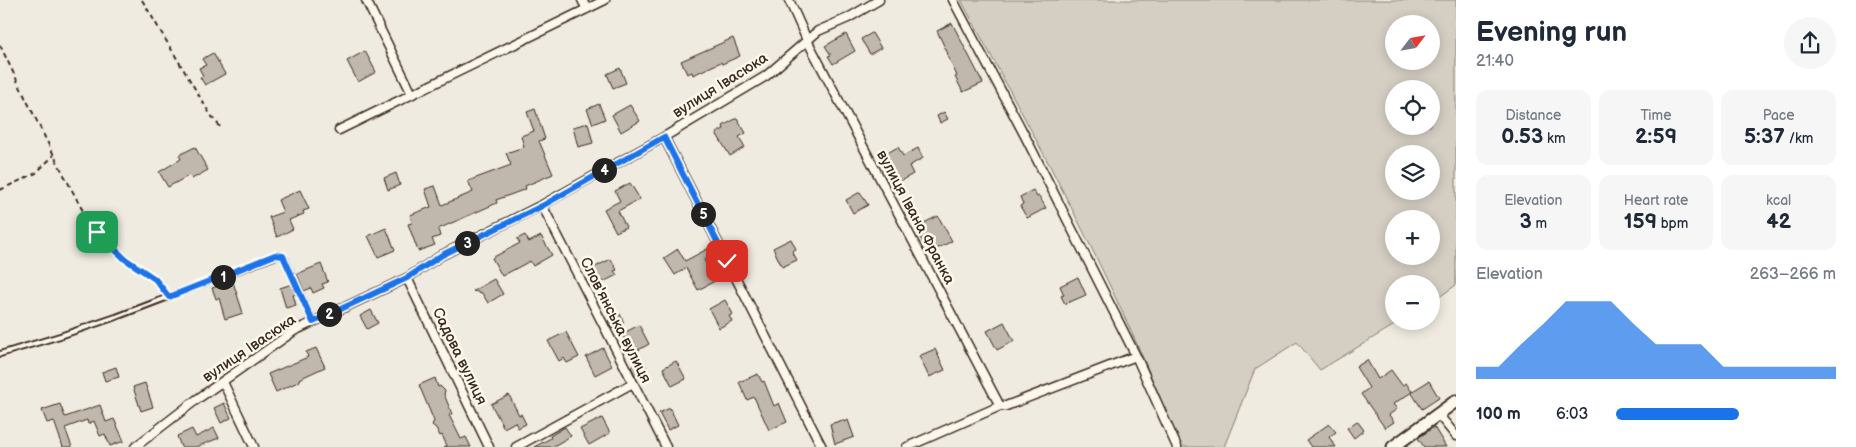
<!DOCTYPE html>
<meta charset="utf-8">
<style>
:root{--surface:#fff;--page:#f6f6f7;--text:#1f2937;--muted:#747a83;--accent:#1a73e8}
body{margin:0;font-family:"Balsamiq Sans",sans-serif;background:var(--page);color:var(--text);height:100vh;display:flex;flex-direction:column;font-size:19px;white-space:nowrap}
*{box-sizing:border-box;margin:0}
p{font-size:16px;color:var(--muted)}
.icon{flex:none;width:28px;height:28px;fill:none;stroke:currentColor;stroke-width:2;stroke-linecap:round;stroke-linejoin:round}
.map{position:relative;flex:1;overflow:hidden}
.details{display:flex;flex-direction:column;background:var(--surface);width:400px}
.details>*{flex:none}
.needle{width:32px;rotate:59deg}
.buttons{position:absolute;left:1385px;top:15px;display:grid;gap:10px}
.buttons a{display:grid;place-items:center;width:55px;height:55px;border-radius:50%;background:var(--surface);box-shadow:0 2px 12px #0003;font-size:25px}
.pin{position:absolute;display:grid;place-items:center;width:42px;height:42px;color:#fff;margin:-21px;border-radius:10px;box-shadow:0 2px 8px #0006}
.km{position:absolute;width:25px;height:25px;margin:-12px;border-radius:50%;background:#222;color:#fff;font-size:14px;line-height:25px;text-align:center}
.round{display:grid;place-items:center;flex:none;width:52px;height:52px;border-radius:26px;background:var(--page)}
.headline{display:flex;align-items:center;justify-content:space-between;height:85px;padding:0 20px}
h1{font-size:28px;font-weight:700;line-height:38px}
.stats{display:grid;grid-template-columns:repeat(3,1fr);gap:8px;height:85px;padding:5px 20px}
.stats div{display:grid;align-content:center;border-radius:12px;background:var(--page);text-align:center}
.stats b{font-size:21px;font-weight:700}
.stats small{font-size:14px;font-weight:400}
.stats p{font-size:14px}
.chart{height:140px;padding:10px 20px}
.chart p{display:flex;justify-content:space-between}
.chart svg{width:100%;height:90px;margin-top:5px;fill:var(--accent);opacity:.7}
ul{padding:0 20px;list-style:none;font-size:16px}
li{display:grid;grid-template-columns:80px 60px 1fr;align-items:center;height:38px}
li i{height:12px;border-radius:6px;background:var(--accent)}
main{display:flex;flex:1;min-height:0}
.map>svg:first-child{display:block}
.green{fill:#d5cec3;stroke:#887c70;fill-rule:evenodd}
.building{fill:#c0b8ad;stroke:#3b2a1e}
.lines{fill:none;stroke-linecap:round;stroke-linejoin:round}
.lane-casing{stroke:#3b2a1e;stroke-width:8}
.street-casing{stroke:#3b2a1e;stroke-width:11}
.secondary-casing{stroke:#3b2a1e;stroke-width:15}
.path{stroke:#3b2a1e;stroke-width:2;stroke-dasharray:5 4;stroke-linecap:butt}
.lane{stroke:#fbf7ec;stroke-width:4}
.street{stroke:#fbf7ec;stroke-width:8}
.secondary{stroke:#fbf7ec;stroke-width:11}
.route-casing{stroke:#fff;stroke-width:10}
.route{stroke:#1a73e8;stroke-width:6}
.labels{text-anchor:middle;stroke-width:5;stroke-linejoin:round;paint-order:stroke}
.street-label{font-size:15px;fill:#3b2a1e;stroke:#fbf7ec}
</style>
<main>
<div class="map">
<svg width="1456" height="447" viewBox="0 0 1456 447">
<rect width="100%" height="100%" fill="#f0ebe0"/>
<filter id="ink" filterUnits="userSpaceOnUse"><feTurbulence type="fractalNoise" baseFrequency=".02" numOctaves="2"/><feDisplacementMap in="SourceGraphic" scale="10" xChannelSelector="R" yChannelSelector="G"/><feConvolveMatrix kernelMatrix="1 2 1 2 8 2 1 2 1" color-interpolation-filters="sRGB"/></filter>
<g filter="url(#ink)">
<!-- green -->
<path class="green" d="M 961,0 L 1456,0 L 1456,285 L 1431,303 L 1431,284 L 1394,284 L 1394,321 L 1401,321 L 1320,370 L 1297,342 L 1255,369 L 1224,447 L 1180,447 C 1120,292 1040,146 961,0 ZM 1394,24 L 1431,24 L 1431,61 L 1394,61 ZM 1394,89 L 1431,89 L 1431,126 L 1394,126 ZM 1394,154 L 1431,154 L 1431,191 L 1394,191 ZM 1394,219 L 1431,219 L 1431,256 L 1394,256 Z"/>
<!-- building -->
<path class="building" d="M 952,23 L 983,83 L 963,92 L 955,77 L 957,76 L 947,54 L 948,54 L 937,31 Z
M 872,33 L 881,48 L 870,54 L 861,39 Z
M 846,34 L 855,51 L 833,64 L 828,56 L 831,55 L 825,46 Z
M 733,38 L 740,56 L 722,64 L 721,62 L 693,75 L 692,72 L 687,74 L 681,61 Z
M 365,51 L 376,72 L 358,82 L 347,61 Z
M 213,53 L 225,74 L 205,85 L 200,77 L 203,76 L 199,68 L 206,65 L 202,59 Z
M 620,68 L 626,83 L 613,88 L 607,74 Z
M 599,104 L 605,119 L 593,124 L 587,109 Z
M 630,105 L 640,121 L 621,132 L 612,115 Z
M 535,109 L 545,139 L 539,141 L 553,174 L 525,186 L 526,189 L 496,200 L 497,203 L 438,229 L 440,236 L 432,239 L 435,245 L 418,251 L 408,224 L 412,223 L 410,215 L 431,207 L 425,189 L 435,186 L 442,205 L 473,192 L 468,181 L 511,165 L 506,153 L 524,147 L 521,136 L 534,131 L 527,112 Z
M 944,112 L 948,119 L 940,123 L 937,116 Z
M 737,118 L 746,133 L 739,137 L 745,147 L 730,156 L 716,133 L 724,129 L 723,126 Z
M 588,123 L 593,143 L 578,147 L 573,127 Z
M 195,147 L 208,170 L 192,179 L 190,175 L 168,187 L 159,172 L 181,159 L 179,155 Z
M 898,147 L 903,156 L 918,148 L 923,158 L 909,166 L 913,174 L 895,184 L 880,157 Z
M 396,173 L 400,185 L 388,190 L 384,178 Z
M 630,183 L 640,199 L 618,211 L 626,227 L 616,232 L 604,209 L 620,201 L 615,191 Z
M 300,190 L 309,209 L 303,211 L 304,214 L 289,220 L 293,229 L 277,237 L 269,217 L 283,212 L 278,200 Z
M 1033,190 L 1037,197 L 1039,196 L 1046,208 L 1027,218 L 1020,206 L 1023,204 L 1020,197 Z
M 860,192 L 868,205 L 853,213 L 846,200 Z
M 938,216 L 952,241 L 933,251 L 929,242 L 924,245 L 919,235 L 924,232 L 920,225 Z
M 386,228 L 395,250 L 378,257 L 368,236 Z
M 525,235 L 529,242 L 541,236 L 552,255 L 533,266 L 530,261 L 502,276 L 492,258 L 520,243 L 517,239 Z
M 791,239 L 796,249 L 792,251 L 797,260 L 782,267 L 773,248 Z
M 711,247 L 715,254 L 704,260 L 715,281 L 698,290 L 686,268 L 675,275 L 664,258 L 678,249 L 685,261 Z
M 611,259 L 617,270 L 614,271 L 617,275 L 599,284 L 593,268 Z
M 321,264 L 328,282 L 322,284 L 324,288 L 313,293 L 311,288 L 304,291 L 297,274 Z
M 1078,277 L 1086,295 L 1065,304 L 1061,296 L 1064,295 L 1060,286 Z
M 494,279 L 503,294 L 488,303 L 482,293 L 473,291 Z
M 233,282 L 243,313 L 225,319 L 219,298 L 216,299 L 212,288 Z
M 292,284 L 297,294 L 293,295 L 296,305 L 286,308 L 280,288 Z
M 725,300 L 733,314 L 729,316 L 732,321 L 719,328 L 709,309 Z
M 371,310 L 378,323 L 367,329 L 360,316 Z
M 620,314 L 624,323 L 612,329 L 608,321 Z
M 1004,322 L 1014,341 L 997,350 L 987,331 Z
M 639,325 L 649,344 L 635,352 L 632,347 L 630,349 L 622,334 Z
M 566,332 L 579,357 L 567,363 L 564,358 L 559,361 L 548,341 Z
M 316,348 L 325,367 L 299,379 L 300,381 L 276,392 L 268,374 L 308,357 L 306,352 Z
M 603,348 L 612,366 L 595,375 L 586,357 Z
M 935,349 L 945,370 L 929,377 L 919,356 Z
M 643,360 L 647,368 L 635,375 L 631,367 Z
M 1367,360 L 1378,379 L 1391,370 L 1402,385 L 1406,383 L 1412,392 L 1393,404 L 1397,409 L 1389,415 L 1394,422 L 1385,428 L 1361,394 L 1369,388 L 1356,367 Z
M 676,361 L 686,379 L 672,386 L 663,368 Z
M 116,367 L 119,377 L 105,381 L 102,372 Z
M 758,374 L 762,382 L 764,381 L 774,406 L 779,403 L 787,422 L 769,430 L 754,397 L 747,400 L 739,382 Z
M 435,378 L 438,387 L 440,386 L 445,391 L 444,394 L 452,414 L 449,415 L 461,439 L 466,437 L 471,447 L 444,447 L 447,446 L 442,435 L 440,436 L 436,428 L 432,425 L 434,421 L 419,385 Z
M 1429,381 L 1439,398 L 1422,409 L 1411,392 Z
M 145,383 L 153,407 L 141,411 L 133,387 Z
M 509,395 L 519,415 L 521,414 L 526,424 L 518,428 L 515,422 L 504,428 L 491,404 Z
M 224,403 L 231,418 L 221,423 L 214,408 Z
M 60,404 L 65,417 L 100,405 L 106,422 L 114,419 L 124,441 L 110,446 L 105,434 L 100,436 L 94,421 L 88,424 L 87,420 L 65,428 L 72,447 L 63,447 L 54,421 L 47,423 L 42,410 Z
M 670,408 L 678,425 L 668,430 L 659,413 Z
M 602,418 L 610,433 L 589,445 L 580,429 Z
M 843,420 L 844,422 L 848,420 L 854,437 L 835,444 L 830,424 Z
M 1357,421 L 1364,430 L 1354,438 L 1347,428 Z
M 1329,424 L 1336,432 L 1329,437 L 1336,447 L 1311,447 L 1306,440 Z
M 565,427 L 571,436 L 552,447 L 534,447 L 551,438 L 550,436 Z
M 1434,427 L 1446,447 L 1424,447 L 1418,438 Z
M 214,428 L 219,438 L 196,447 L 181,447 L 177,436 L 192,429 L 196,437 Z"/>
<g class="lines">
<defs>
<path id="lane" d="M 0,354 L 60,336 L 116,317 L 279,255 L 285,259 L 313,322"/>
<path id="street" d="M 366,0 L 412,94
M 582,0 L 587,9
M 789,0 L 807,40 L 1000,406
M 339,130 L 605,0
M 664,137 L 822,447
M 542,205 L 666,447
M 407,278 L 489,447
M 1136,356 L 1177,447
M 223,382 L 254,447
M 1438,414 L 1456,436
M 135,447 L 196,400 L 294,331 L 407,278 L 442,255 L 542,205 L 664,137 L 766,76 L 818,31 L 848,18 L 879,0
M 516,447 L 633,383
M 907,447 L 1000,406 L 1006,406 L 1136,356 L 1025,136 L 953,0"/>
<path id="secondary" d="M 1393,447 L 1456,401"/>
</defs>
<!-- lane casing -->
<use href="#lane" class="lane-casing"/>
<!-- street casing -->
<use href="#street" class="street-casing"/>
<!-- secondary casing -->
<use href="#secondary" class="secondary-casing"/>
<!-- path -->
<path class="path" d="M 142,0 L 210,114 L 221,128
M 0,45 C 21,89 42,132 64,175 C 74,193 83,214 96,231 C 115,255 145,267 164,291
M 0,190 L 36,173 L 54,155"/>
<!-- lane -->
<use href="#lane" class="lane"/>
<!-- street -->
<use href="#street" class="street"/>
<!-- secondary -->
<use href="#secondary" class="secondary"/>
</g>
</g>
<g class="lines" filter="url(#ink)">
<defs>
<path id="route" d="M 97,232 L 125,259 L 155,279 L 169,297 L 275,255 L 283,256 L 313,322 L 407,278 L 442,255 L 542,206 L 664,137 L 727,261"/>
</defs>
<!-- route casing -->
<use href="#route" class="route-casing"/>
<!-- route -->
<use href="#route" class="route"/>
</g>
<g class="labels">
<!-- street labels -->
<g class="street-label">
<text transform="translate(720 85) rotate(-32)" y="5">вулиця Івасюка</text>
<text transform="translate(916 217) rotate(62)" y="5">вулиця Івана Франка</text>
<text transform="translate(616 320) rotate(63)" y="5">Слов'янська вулиця</text>
<text transform="translate(249 348) rotate(-34)" y="5">вулиця Івасюка</text>
<text transform="translate(460 356) rotate(64)" y="5">Садова вулиця</text>
</g>
</g>
</svg>
<div class="buttons">
<a><svg class="needle" viewBox="-14 -14 28 28"><path d="M0-13l5 13h-10z" fill="#e53935"/><path d="M0 13l5-13h-10z" fill="#747a83"/></svg></a>
<a><svg class="icon" aria-label="locate" viewBox="0 0 24 24"><circle cx="12" cy="12" r="6"/><path d="M12 2v4M12 18v4M2 12h4M18 12h4"/></svg></a>
<a><svg class="icon" aria-label="layers" viewBox="0 0 24 24"><path d="M12 4l9 5-9 5-9-5zM3 14l9 5 9-5"/></svg></a>
<a>+</a>
<a>−</a>
</div>
<div class="pin" style="left:97px;top:232px;background:#1e9e55"><svg class="icon" aria-label="arrive" viewBox="0 0 24 24"><path d="M6 21V4h12l-3 4 3 4H6"/></svg></div>
<div class="pin" style="left:727px;top:261px;background:#d93025"><svg class="icon" aria-label="check" viewBox="0 0 24 24"><path d="M5 12l5 5 9-10"/></svg></div>
<b class="km" style="left:223px;top:277px">1</b>
<b class="km" style="left:329px;top:314px">2</b>
<b class="km" style="left:467px;top:243px">3</b>
<b class="km" style="left:604px;top:170px">4</b>
<b class="km" style="left:703px;top:214px">5</b>
</div>
<section class="details">
<div class="headline"><div><h1>Evening run</h1><p>21:40</p></div><a class="round"><svg class="icon" aria-label="share" viewBox="0 0 24 24"><path d="M12 15V3M7 8l5-5 5 5M5 13v7h14v-7"/></svg></a></div>
<div class="stats">
<div><p>Distance</p><b>0.53<small> km</small></b></div>
<div><p>Time</p><b>2:59</b></div>
<div><p>Pace</p><b>5:37<small> /km</small></b></div>
</div>
<div class="stats">
<div><p>Elevation</p><b>3<small> m</small></b></div>
<div><p>Heart rate</p><b>159<small> bpm</small></b></div>
<div><p>kcal</p><b>42</b></div>
</div>
<div class="chart"><p><span>Elevation</span>263–266 m</p>
<svg viewBox="0 0 160 44" preserveAspectRatio="none"><path d="M0 44V38L10 38L20 27L30 17L40 6L50 6L60 6L70 17L80 27L90 27L100 27L110 38L120 38L130 38L140 38L150 38L160 38V44z"/></svg>
</div>
<ul>
<li><b>100 m</b>6:03<i style="width:56%"></i></li>
</ul>
</section>
</main>
